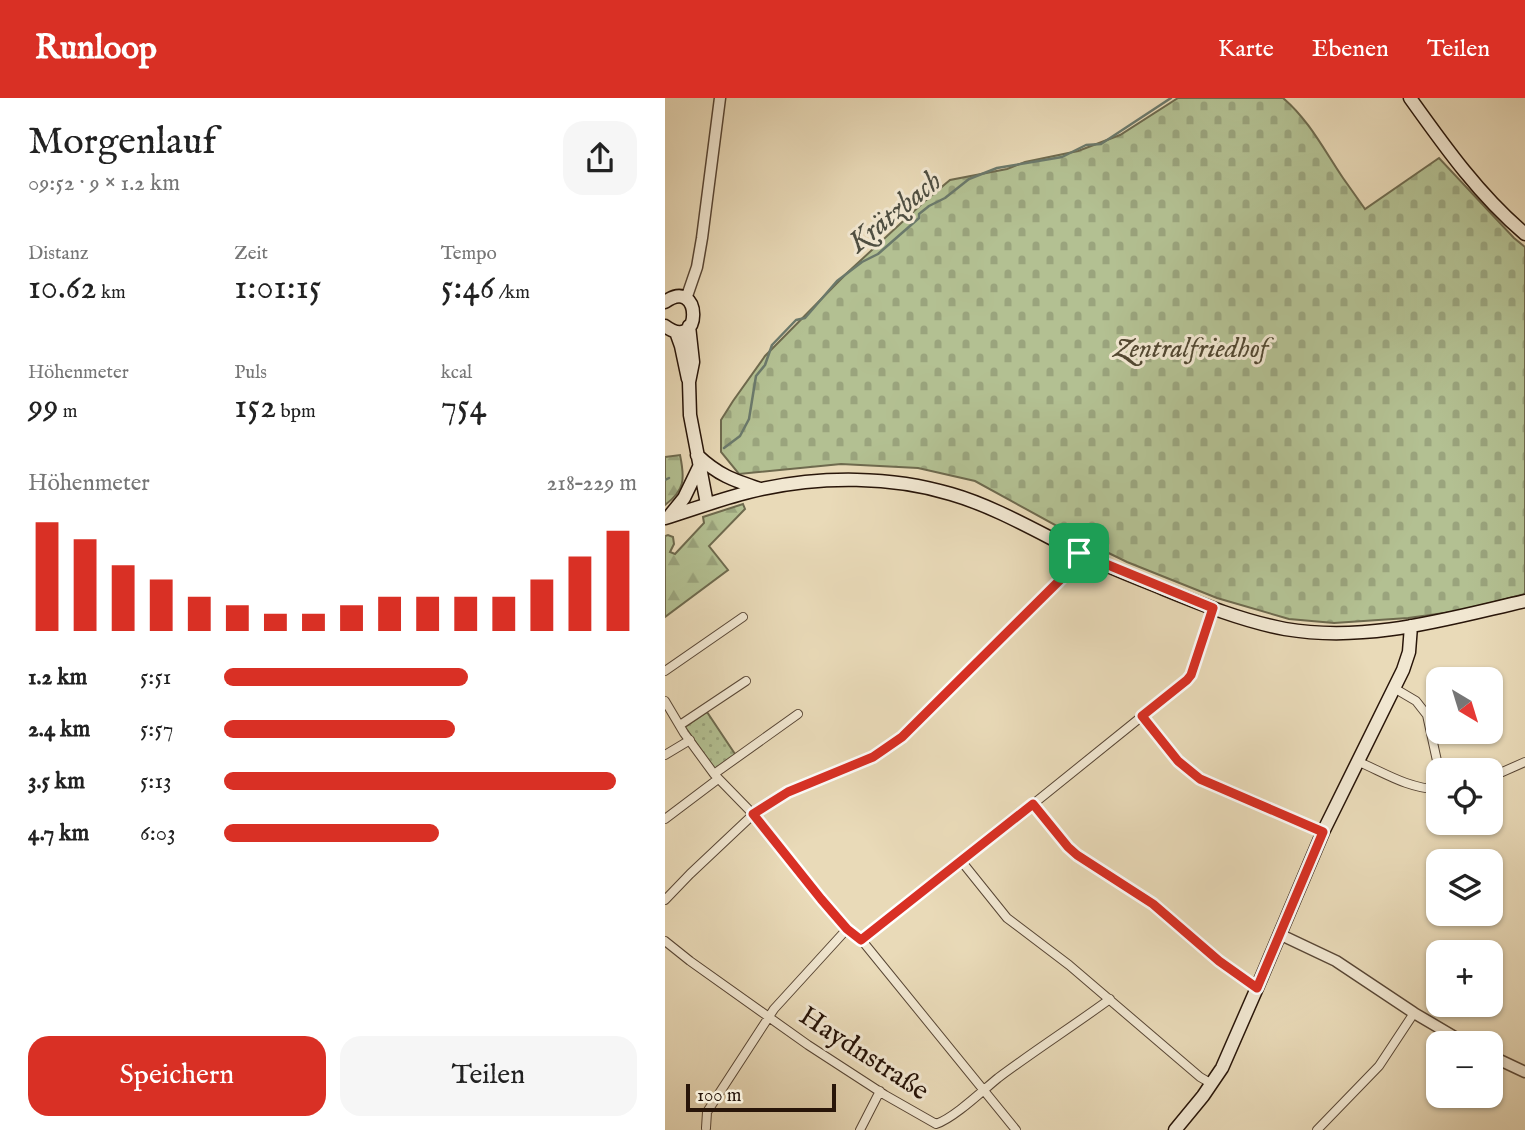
<!DOCTYPE html>
<html lang="de">
<meta charset="utf-8">
<style>
:root{--surface:#fff;--page:#f6f6f6;--text:#222;--muted:#767676;--accent:#d93025}
body{margin:0;font-family:"IM FELL English",serif;background:var(--page);color:var(--text);height:100vh;display:flex;flex-direction:column;font-size:26px;white-space:nowrap}
*{box-sizing:border-box;margin:0}
p{font-size:23px;color:var(--muted)}
.icon{flex:none;width:38px;height:38px;fill:none;stroke:currentColor;stroke-width:2;stroke-linecap:round;stroke-linejoin:round}
.map{position:relative;flex:1;overflow:hidden}
.drawer{display:flex;flex-direction:column;background:var(--surface);width:665px}
.drawer>*{flex:none}
.needle{width:46px;rotate:142deg}
.fabs{position:absolute;left:761px;top:569px;display:grid;gap:14px}
.fabs a{display:grid;place-items:center;width:77px;height:77px;border-radius:14px;background:var(--surface);box-shadow:0 2px 5px #0004;font-size:35px}
.scale{position:absolute;left:21px;bottom:18px;width:150px;box-sizing:border-box;padding-left:7px;border:4px solid #281509;border-top:0;font-size:19px;line-height:24px;white-space:nowrap;color:#281509;-webkit-text-stroke:5px #f1e7d1;paint-order:stroke}
.pin{position:absolute;display:grid;place-items:center;width:60px;height:60px;color:#fff;margin:-30px;border-radius:14px;box-shadow:0 4px 10px #0006}
.round{display:grid;place-items:center;flex:none;width:74px;height:74px;border-radius:21px;background:var(--page)}
.summary{display:flex;align-items:center;justify-content:space-between;height:119px;padding:0 28px}
h1{font-size:38px;font-weight:600;line-height:52px}
.stats{display:grid;grid-template-columns:repeat(3,1fr);gap:10px;height:119px;padding:7px 28px}
.stats div{display:grid;align-content:center}
.stats b{font-size:35px;font-weight:600}
.stats small{font-size:19px;font-weight:400}
.stats p{font-size:19px}
.chart{height:196px;padding:14px 28px}
.chart p{display:flex;justify-content:space-between}
.chart svg{width:100%;height:126px;margin-top:7px;stroke:var(--accent);stroke-width:6}
.cta{display:flex;gap:14px;margin-top:auto;padding:14px 28px}
.cta a{flex:1;height:80px;border-radius:21px;background:var(--accent);color:#fff;font-size:28px;font-weight:600;line-height:80px;text-align:center}
.cta a+a{background:var(--page);color:var(--text)}
ul{padding:0 28px;list-style:none;font-size:23px}
li{display:grid;grid-template-columns:112px 84px 1fr;align-items:center;height:52px}
li i{height:18px;border-radius:9px;background:var(--accent)}
header{display:flex;align-items:center;gap:42px;box-sizing:border-box;height:98px;padding:0 35px;background:var(--accent);color:#fff}
header strong{font-size:33px}
nav{display:flex;gap:38px;margin-inline-start:auto;font-size:24px}
main{display:flex;flex:1;min-height:0}
.map>svg:first-child{display:block}
.forest{fill:url(#forest-firs);stroke:#6e6a4e;stroke-width:2}
.cemetery{fill:url(#cemetery-stones);stroke:#6e6a4e;stroke-width:2}
.park{fill:url(#park-dots);stroke:#6e6a4e;stroke-width:2}
.lines{fill:none;stroke-linecap:round;stroke-linejoin:round}
.stream{stroke:#6b796b;stroke-width:2.5}
.minor-casing{stroke:#584635;stroke-width:10}
.tertiary-casing{stroke:#584635;stroke-width:13}
.secondary-casing{stroke:#281509;stroke-width:15}
.minor{stroke:#f1e7d1;stroke-width:8}
.tertiary{stroke:#f1e7d1;stroke-width:10}
.secondary{stroke:#f1e7d1;stroke-width:12}
.route-casing{stroke:#fff;stroke-width:14}
.route{stroke:#d93025;stroke-width:9}
.labels{text-anchor:middle;stroke-width:6;stroke-linejoin:round;paint-order:stroke}
.park-label{font-size:28px;font-style:italic;fill:#524832;stroke:#f1e7d1}
.street-label{font-size:28px;fill:#281509;stroke:#f1e7d1}
.water-label{font-size:30px;font-style:italic;fill:#4f4f42;stroke:#f1e7d1}
</style>
<header>
<strong>Runloop</strong>
<nav><a>Karte</a><a>Ebenen</a><a>Teilen</a></nav>
</header>
<main>
<section class="drawer">
<div class="summary"><div><h1>Morgenlauf</h1><p>09:52 · 9 × 1.2 km</p></div><a class="round"><svg class="icon" aria-label="share" viewBox="0 0 24 24"><path d="M12 15V3M7 8l5-5 5 5M5 13v7h14v-7"/></svg></a></div>
<div class="stats">
<div><p>Distanz</p><b>10.62<small> km</small></b></div>
<div><p>Zeit</p><b>1:01:15</b></div>
<div><p>Tempo</p><b>5:46<small> /km</small></b></div>
</div>
<div class="stats">
<div><p>Höhenmeter</p><b>99<small> m</small></b></div>
<div><p>Puls</p><b>152<small> bpm</small></b></div>
<div><p>kcal</p><b>754</b></div>
</div>
<div class="chart"><p><span>Höhenmeter</span>218–229 m</p>
<svg viewBox="0 0 160 44" preserveAspectRatio="none"><path d="M5 44V6M15 44V12M25 44V21M35 44V26M45 44V32M55 44V35M65 44V38M75 44V38M85 44V35M95 44V32M105 44V32M115 44V32M125 44V32M135 44V26M145 44V18M155 44V9"/></svg>
</div>
<ul>
<li><b>1.2 km</b>5:51<i style="width:59%"></i></li>
<li><b>2.4 km</b>5:57<i style="width:56%"></i></li>
<li><b>3.5 km</b>5:13<i style="width:95%"></i></li>
<li><b>4.7 km</b>6:03<i style="width:52%"></i></li>
</ul>
<div class="cta"><a>Speichern</a><a>Teilen</a></div>
</section>
<div class="map">
<svg width="860" height="1032" viewBox="0 0 860 1032">
<defs>
<pattern id="forest-firs" width="22" height="20" patternUnits="userSpaceOnUse" patternTransform="scale(1.75)"><rect width="22" height="20" fill="#b3c092"/><path d="M5 1l3.5 6h-7zM16 11l3.5 6h-7z" fill="#9aa47d"/></pattern>
<pattern id="cemetery-stones" width="16" height="16" patternUnits="userSpaceOnUse" patternTransform="scale(1.75)"><rect width="16" height="16" fill="#b3c092"/><path d="M2 7V4a2 2 0 0 1 4 0v3zM10 15v-3a2 2 0 0 1 4 0v3z" fill="#9aa47d"/></pattern>
<pattern id="park-dots" width="8" height="8" patternUnits="userSpaceOnUse" patternTransform="scale(1.75)"><rect width="8" height="8" fill="#b3c092"/><path d="M2 2h.1M6 6h.1" fill="none" stroke="#9aa47d" stroke-width="1.8" stroke-linecap="round"/></pattern>
</defs>
<rect width="100%" height="100%" fill="#e9dab8"/>
<filter id="stains"><feTurbulence type="fractalNoise" baseFrequency=".00286" numOctaves="4"/><feColorMatrix values="0 0 0 0 .2 0 0 0 0 .09 0 0 0 0 .02 0 0 0 .5 -.17"/></filter>
<radialGradient id="worn" r=".72"><stop offset=".6" stop-color="#630" stop-opacity="0"/><stop offset="1" stop-color="#630" stop-opacity=".3"/></radialGradient>
<!-- forest -->
<path class="forest" d="M 15,357 C 20,381 20,392 0,407 L 0,359 Z
M 78,406 L 80,411 L 44,448 L 63,472 L 0,519 L 0,438 L 3,437 L 8,439 L 9,446 L 5,454 L 10,456 L 39,425 L 38,419 Z"/>
<!-- cemetery -->
<path class="cemetery" d="M 513,0 L 618,0 C 644,22 659,52 678,80 C 685,90 693,101 700,111 L 774,60 L 849,140 L 860,149 L 860,496 L 794,513 L 743,520 L 669,525 L 624,521 L 552,500 L 462,464 L 421,444 L 310,383 L 253,370 L 176,366 L 74,376 L 56,354 L 56,322 L 68,303 L 100,258 L 182,175 L 260,103 L 285,82 L 342,71 L 360,64 L 413,53 L 455,37 Z"/>
<!-- park -->
<path class="park" d="M 42,614 L 72,659 L 51,674 L 20,629 Z"/>
<g class="lines">
<!-- stream -->
<path class="stream" d="M 59,350 L 75,338 L 84,321 L 91,278 L 100,267 L 107,247 L 131,222 L 140,220 L 172,183 L 197,164 L 213,156 L 254,120 L 254,116 L 264,108 L 280,100 L 304,81 L 332,70 L 397,59 L 421,47 L 436,46 L 506,0
M 0,382 L 4,380"/>
<defs>
<path id="minor" d="M 0,573 L 78,519
M 729,590 L 751,603 L 762,617 L 774,672
M 0,603 L 19,635 L 49,676 L 88,716 L 142,785 L 182,831 L 199,845 L 351,1032
M 477,618 L 513,663 L 535,681 L 658,734
M 15,627 L 81,583
M 0,657 L 25,642
M 692,663 C 722,676 740,689 774,692
M 49,676 L 133,616
M 826,679 L 860,664
M 367,706 L 403,749 L 412,757 L 487,806 L 554,863 L 592,890
M 0,721 L 53,681
M 297,764 L 342,820 L 404,867 L 535,979 L 547,986
M 0,802 L 25,776 L 94,711 L 123,694 L 208,659 L 237,639 L 400,477 L 414,455
M 196,842 L 300,761 L 522,582 L 526,577 L 547,510
M 0,843 L 25,863 L 143,947 L 220,997 L 271,1026 C 289,1020 317,993 333,980 C 369,953 408,928 445,901
M 41,1030 L 42,1014 L 109,911 L 182,831
M 195,1032 L 215,993
M 652,1032 L 714,968 L 749,915"/>
<path id="tertiary" d="M 21,201 L 32,169 L 37,140 L 55,0
M 614,836 L 671,863 L 749,915 L 800,945
M 826,958 L 860,974"/>
<path id="secondary" d="M 745,0 C 780,49 814,97 860,136
M 0,204 C 37,177 38,256 0,228
M 24,228 L 28,264 L 24,284 L 25,317 L 42,406
M 11,234 L 16,248 L 23,281
M 32,357 C 53,377 68,382 95,391
M 6,416 L 19,400 L 34,369
M 0,420 C 32,410 64,398 97,391 C 157,378 226,378 286,396 C 328,408 371,433 411,453 C 439,468 470,479 499,491 C 538,507 578,523 620,531 C 702,545 781,521 860,503
M 510,1032 L 538,998 L 557,970 L 592,890 L 658,734 L 738,572 L 744,554 L 746,528"/>
</defs>
<!-- minor casing -->
<use href="#minor" class="minor-casing"/>
<!-- tertiary casing -->
<use href="#tertiary" class="tertiary-casing"/>
<!-- secondary casing -->
<use href="#secondary" class="secondary-casing"/>
<!-- minor -->
<use href="#minor" class="minor"/>
<!-- tertiary -->
<use href="#tertiary" class="tertiary"/>
<!-- secondary -->
<use href="#secondary" class="secondary"/>
</g>
<g class="lines">
<defs>
<path id="route" d="M 414,455 L 548,510 L 526,577 L 522,582 L 477,618 L 513,663 L 535,681 L 658,734 L 592,890 L 554,863 L 488,806 L 412,757 L 403,749 L 368,706 L 196,842 L 182,831 L 156,801 L 88,716 L 123,694 L 208,659 L 237,639 L 400,477 Z"/>
</defs>
<!-- route casing -->
<use href="#route" class="route-casing"/>
<!-- route -->
<use href="#route" class="route"/>
</g>
<g class="labels">
<!-- park labels -->
<g class="park-label">
<text x="526" y="259">Zentralfriedhof</text>
</g>
<!-- street labels -->
<g class="street-label">
<text transform="translate(200 954) rotate(33)" y="10">Haydnstraße</text>
</g>
<!-- water labels -->
<g class="water-label">
<text transform="translate(229 113) rotate(-39)" y="10">Krätzbach</text>
</g>
</g>
<rect width="100%" height="100%" filter="url(#stains)"/>
<rect width="100%" height="100%" fill="url(#worn)"/>
</svg>
<div class="fabs">
<a><svg class="needle" viewBox="-14 -14 28 28"><path d="M0-13l5 13h-10z" fill="#e53935"/><path d="M0 13l5-13h-10z" fill="#767676"/></svg></a>
<a><svg class="icon" aria-label="locate" viewBox="0 0 24 24"><circle cx="12" cy="12" r="6"/><path d="M12 2v4M12 18v4M2 12h4M18 12h4"/></svg></a>
<a><svg class="icon" aria-label="layers" viewBox="0 0 24 24"><path d="M12 4l9 5-9 5-9-5zM3 14l9 5 9-5"/></svg></a>
<a>+</a>
<a>−</a>
</div>
<div class="scale">100 m</div>
<div class="pin" style="left:414px;top:455px;background:#1e9e55"><svg class="icon" aria-label="arrive" viewBox="0 0 24 24"><path d="M6 21V4h12l-3 4 3 4H6"/></svg></div>
</div>
</main>
